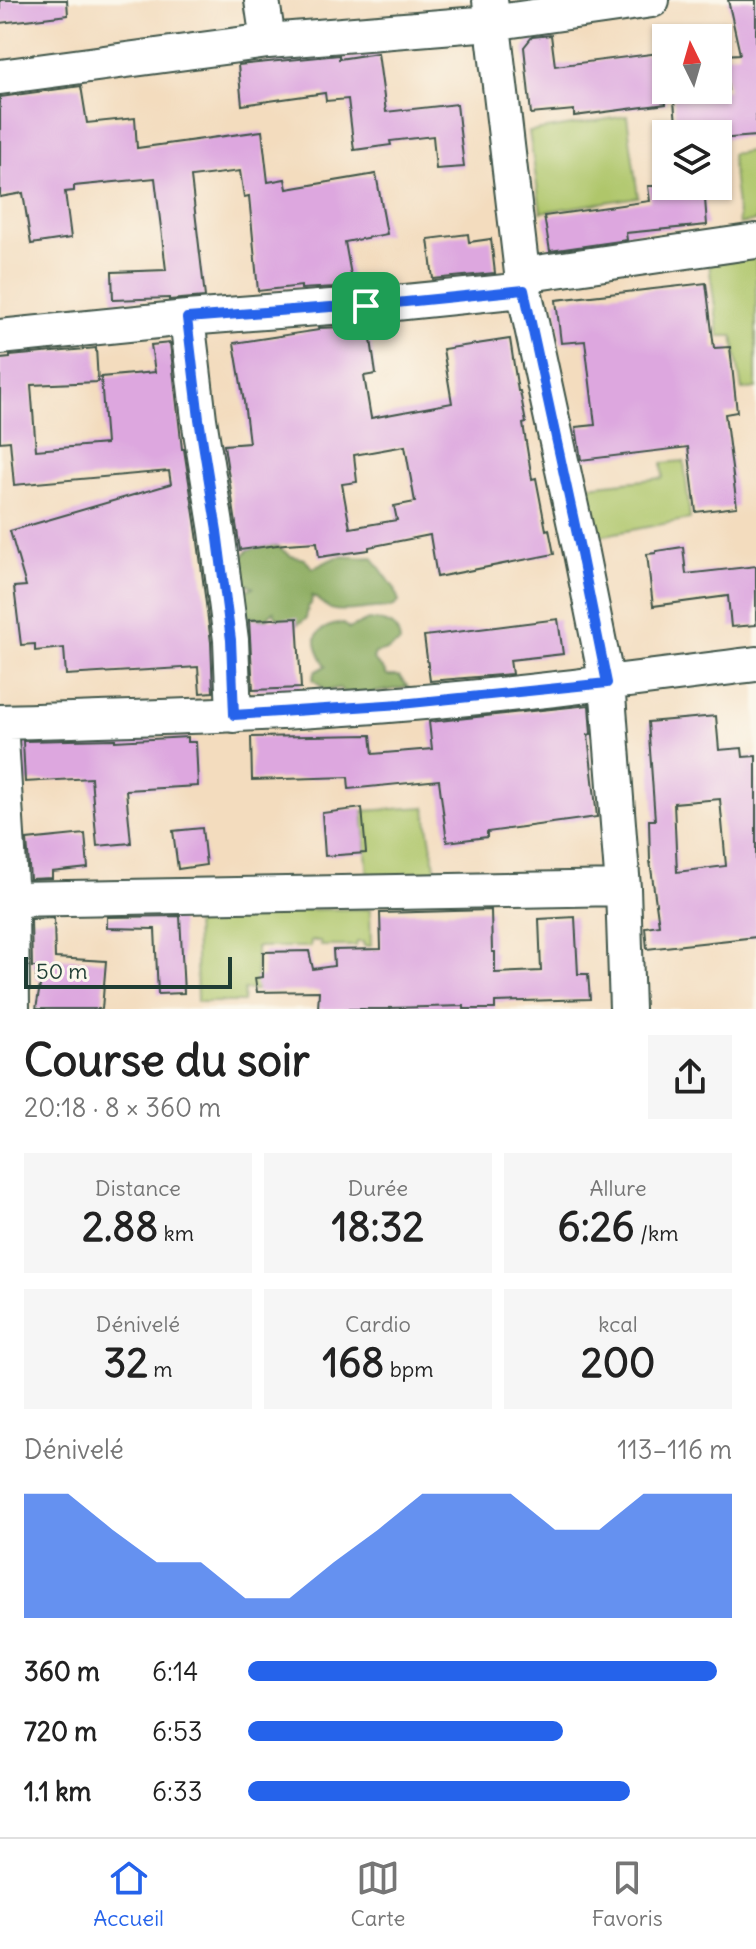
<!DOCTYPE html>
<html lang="fr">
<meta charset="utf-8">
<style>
:root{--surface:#fff;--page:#f6f6f6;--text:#222;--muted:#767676;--line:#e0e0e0;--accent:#2563eb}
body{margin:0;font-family:Delius,sans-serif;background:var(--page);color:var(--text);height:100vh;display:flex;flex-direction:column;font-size:30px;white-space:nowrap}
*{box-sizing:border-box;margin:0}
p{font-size:26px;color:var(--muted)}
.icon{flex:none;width:44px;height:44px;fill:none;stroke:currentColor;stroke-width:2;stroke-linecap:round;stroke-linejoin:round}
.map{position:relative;height:1009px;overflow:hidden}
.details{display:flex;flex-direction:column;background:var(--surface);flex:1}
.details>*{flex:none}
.needle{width:52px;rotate:355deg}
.buttons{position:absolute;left:652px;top:24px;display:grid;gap:16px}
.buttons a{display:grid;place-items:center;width:80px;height:80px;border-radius:0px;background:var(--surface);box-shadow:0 2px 6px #0004;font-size:40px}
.scale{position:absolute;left:24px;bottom:20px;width:208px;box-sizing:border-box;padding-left:8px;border:4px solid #1f3d34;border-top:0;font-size:22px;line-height:28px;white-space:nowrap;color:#1f3d34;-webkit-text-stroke:6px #fbf7ec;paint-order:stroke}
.pin{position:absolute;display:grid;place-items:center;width:68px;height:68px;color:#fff;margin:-34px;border-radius:16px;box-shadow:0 4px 12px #0006}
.round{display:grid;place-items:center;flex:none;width:84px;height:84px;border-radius:0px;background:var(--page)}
.head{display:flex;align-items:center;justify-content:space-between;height:136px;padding:0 24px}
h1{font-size:44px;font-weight:800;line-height:60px}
.metrics{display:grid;grid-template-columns:repeat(3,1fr);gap:12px;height:136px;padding:8px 24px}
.metrics div{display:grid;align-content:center;border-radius:0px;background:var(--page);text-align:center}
.metrics b{font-size:40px;font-weight:800}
.metrics small{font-size:22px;font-weight:400}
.metrics p{font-size:22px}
.chart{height:224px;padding:16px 24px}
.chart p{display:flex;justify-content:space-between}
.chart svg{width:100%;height:144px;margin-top:8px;fill:var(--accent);opacity:.7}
ul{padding:0 24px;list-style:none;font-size:26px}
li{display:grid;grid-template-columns:128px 96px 1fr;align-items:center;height:60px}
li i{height:20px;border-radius:10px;background:var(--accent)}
.tabs{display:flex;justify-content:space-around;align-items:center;height:112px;border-top:2px solid var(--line);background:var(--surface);font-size:22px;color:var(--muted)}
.tabs a{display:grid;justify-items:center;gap:4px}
.tabs .current{color:var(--accent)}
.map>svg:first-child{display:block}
.green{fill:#afc66b;stroke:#678250;stroke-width:2}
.forest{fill:#8bab5f;stroke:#55744a;stroke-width:2}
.building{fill:#dda7df;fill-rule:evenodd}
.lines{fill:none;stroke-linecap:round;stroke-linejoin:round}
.minor-casing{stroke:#3f5549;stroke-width:38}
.minor{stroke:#fff;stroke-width:34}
.route-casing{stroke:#fff;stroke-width:16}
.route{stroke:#2563eb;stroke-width:10}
</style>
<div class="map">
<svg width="756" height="1009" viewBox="0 0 756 1009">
<rect width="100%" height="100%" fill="#fbf7ec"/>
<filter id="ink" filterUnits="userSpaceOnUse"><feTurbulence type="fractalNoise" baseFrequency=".0125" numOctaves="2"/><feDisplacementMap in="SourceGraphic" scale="16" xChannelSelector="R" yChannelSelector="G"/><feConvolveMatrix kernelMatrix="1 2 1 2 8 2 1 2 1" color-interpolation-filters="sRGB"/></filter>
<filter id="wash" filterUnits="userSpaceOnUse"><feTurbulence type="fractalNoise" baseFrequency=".006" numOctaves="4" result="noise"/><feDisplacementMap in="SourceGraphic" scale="32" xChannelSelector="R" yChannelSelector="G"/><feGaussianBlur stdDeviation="1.8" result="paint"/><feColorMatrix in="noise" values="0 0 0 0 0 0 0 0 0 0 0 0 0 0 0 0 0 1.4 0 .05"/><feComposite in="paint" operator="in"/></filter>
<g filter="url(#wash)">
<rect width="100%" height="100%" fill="#f3dcbe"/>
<!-- green -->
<path class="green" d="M 627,116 L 638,197 L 541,212 L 529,132 Z
M 756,150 L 756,221 L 739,224 L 731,154 Z
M 756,257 L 756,388 L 742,390 L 733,336 L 719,336 L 709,264 Z
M 684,461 L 690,519 L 594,537 L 588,486 L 663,478 L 662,463 Z
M 425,807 L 437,879 L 368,879 L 363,811 Z
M 370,909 L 371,946 L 364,946 L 363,942 L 357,942 L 356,946 L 321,946 L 320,941 L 311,941 L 310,947 L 256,947 L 257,990 L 244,990 L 243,1002 L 197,1002 L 195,911 Z"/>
<!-- forest -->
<path class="forest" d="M 274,544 L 291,556 L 304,559 L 313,568 C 322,565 329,559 338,557 C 349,555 361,559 372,557 L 395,589 L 399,602 C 397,603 396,605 394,606 C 389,609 380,607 374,608 C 361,609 348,612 334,610 C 326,609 320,599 312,596 L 311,604 L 308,607 L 306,619 L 290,629 L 277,619 L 274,611 L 268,617 L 266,622 L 258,618 L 240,617 L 242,592 L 253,587 L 250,585 L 236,582 L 237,563 L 249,549 Z
M 368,620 C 385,621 399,624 400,643 L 388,650 L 375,653 L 373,660 L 383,669 L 387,676 L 399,676 L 408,687 L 349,697 L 339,688 L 326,691 L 313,679 L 315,672 L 326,666 C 310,640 311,628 343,623 L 349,629 Z"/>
<g id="blocks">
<!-- building -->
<path class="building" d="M 0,0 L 67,0 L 68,15 L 0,23 Z
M 728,0 L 756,0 L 756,136 L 718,139 L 718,134 L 677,134 L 673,90 L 728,90 L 724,55 L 740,54 Z
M 551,35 L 555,66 L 659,53 L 661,77 L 666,77 L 666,104 L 574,116 L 574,110 L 531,114 L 524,47 L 532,37 Z
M 378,53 L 386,112 L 457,104 L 464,167 L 436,169 L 433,136 L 390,141 L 391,145 L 354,150 L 348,99 L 326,101 L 325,93 L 242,105 L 238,65 L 339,55 L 339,59 Z
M 81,86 L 87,123 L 135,118 L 137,148 L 262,131 L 268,182 L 285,179 L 287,189 L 376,174 L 387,234 L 345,242 L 353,286 L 301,289 L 301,286 L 258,291 L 249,196 L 244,197 L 240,171 L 191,177 L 205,297 L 169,300 L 169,298 L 113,300 L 112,272 L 166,270 L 155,178 L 74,186 L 74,191 L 65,192 L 71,238 L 31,244 L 23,193 L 0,197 L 0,97 Z
M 648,186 L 704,186 L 707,225 L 626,233 L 627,240 L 550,251 L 544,216 L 650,201 Z
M 468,234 L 469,242 L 491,239 L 495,273 L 433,279 L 428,239 Z
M 706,283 L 714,348 L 730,347 L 737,412 L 725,414 L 737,507 L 696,512 L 688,447 L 581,460 L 576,427 L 595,425 L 585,341 L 561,343 L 556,300 Z
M 369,326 L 376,374 L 364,376 L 371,418 L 452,403 L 443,349 L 510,339 L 518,391 L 520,391 L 526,423 L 523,424 L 532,479 L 536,478 L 546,530 L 549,529 L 554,554 L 437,577 L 430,535 L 369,547 L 369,550 L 319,557 L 317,542 L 285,544 L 240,550 L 224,445 L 249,443 L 244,402 L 234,343 L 319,330 L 318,328 ZM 405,446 L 415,502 L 394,506 L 397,520 L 350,528 L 342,484 L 357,482 L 354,455 Z
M 170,343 L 182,449 L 184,449 L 197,534 L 211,642 L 213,692 L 200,693 L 198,667 L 66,675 L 64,648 L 35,651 L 35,644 L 21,645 L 14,587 L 26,586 L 10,531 L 171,484 L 169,471 L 14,485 L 10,441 L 0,442 L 0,359 L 10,358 L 10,356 L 96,348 L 98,382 L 31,385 L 36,450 L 106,444 L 101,377 L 155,372 L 151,345 Z
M 683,547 L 686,574 L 756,566 L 756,625 L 731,627 L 728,596 L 653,606 L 647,554 L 656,553 L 656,551 Z
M 297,618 L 301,688 L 253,690 L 249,620 Z
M 558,619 L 563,654 L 510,660 L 512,674 L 430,681 L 424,636 Z
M 589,705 L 591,734 L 588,735 L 597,817 L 487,832 L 487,837 L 447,842 L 439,780 L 349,789 L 348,777 L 252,780 L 251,737 L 371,735 L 373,754 L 432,749 L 429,722 Z
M 716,716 L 719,750 L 742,748 L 743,757 L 756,756 L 756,937 L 647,949 L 645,927 L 659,925 L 650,861 L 649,820 L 655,820 L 648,722 ZM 720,799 L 726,866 L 677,872 L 674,803 Z
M 188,737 L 188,742 L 196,742 L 198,786 L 126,790 L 131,843 L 97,846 L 91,778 L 25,782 L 23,741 L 115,739 L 115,741 Z
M 362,808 L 366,853 L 325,856 L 322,813 Z
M 202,828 L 206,865 L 178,869 L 173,831 Z
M 85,834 L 88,868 L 52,872 L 52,878 L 30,879 L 27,840 Z
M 491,910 L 492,952 L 495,952 L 495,973 L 541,971 L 539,919 L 575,917 L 578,974 L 588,974 L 590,999 L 495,1002 L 495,1009 L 464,1009 L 464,1006 L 389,1008 L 389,1009 L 318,1009 L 319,991 L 257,992 L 255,978 L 263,977 L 263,952 L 309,951 L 313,969 L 334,966 L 333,950 L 381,949 L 380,913 Z
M 180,916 L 184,993 L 158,994 L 155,929 L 107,928 L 107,917 Z
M 54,918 L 55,958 L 106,961 L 102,1009 L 36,1009 L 41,980 L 36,980 L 37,967 L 32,967 L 31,919 Z"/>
</g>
</g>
<g filter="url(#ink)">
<use href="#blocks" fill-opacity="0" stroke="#3f5549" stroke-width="2"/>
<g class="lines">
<defs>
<path id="minor" d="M 262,0 L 268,41
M 490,0 L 524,290 L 581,553 L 607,683 L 623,888 L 627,1009
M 0,77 L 268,41 L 491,23 L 652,0
M 522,275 L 756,241
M 187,318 L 199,419 L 217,531 L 231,640 L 234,715
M 0,337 L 187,318 L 331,307 L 366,306 L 524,290
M 0,722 C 134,718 267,715 400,704 C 519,695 638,679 756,664
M 0,723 L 11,899 L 12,1009
M 11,899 L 623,888"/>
</defs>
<!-- minor casing -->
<use href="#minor" class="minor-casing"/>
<!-- minor -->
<use href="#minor" class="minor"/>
</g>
</g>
<g class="lines" filter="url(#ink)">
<defs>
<path id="route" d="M 524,290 L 581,553 L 607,683 L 401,704 L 234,715 L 231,640 L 217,531 L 199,419 L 187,318 L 331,307 L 366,306 Z"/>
</defs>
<!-- route casing -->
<use href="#route" class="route-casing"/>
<!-- route -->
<use href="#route" class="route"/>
</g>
</svg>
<div class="buttons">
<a><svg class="needle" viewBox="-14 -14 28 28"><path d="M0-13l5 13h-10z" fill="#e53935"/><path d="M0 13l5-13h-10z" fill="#767676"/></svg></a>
<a><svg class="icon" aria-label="layers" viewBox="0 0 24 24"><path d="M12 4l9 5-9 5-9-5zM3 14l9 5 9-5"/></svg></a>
</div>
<div class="scale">50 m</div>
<div class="pin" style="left:366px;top:306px;background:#1e9e55"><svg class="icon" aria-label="arrive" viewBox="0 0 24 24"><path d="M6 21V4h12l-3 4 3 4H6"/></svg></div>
</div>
<section class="details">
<div class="head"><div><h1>Course du soir</h1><p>20:18 · 8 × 360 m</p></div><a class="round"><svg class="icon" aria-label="share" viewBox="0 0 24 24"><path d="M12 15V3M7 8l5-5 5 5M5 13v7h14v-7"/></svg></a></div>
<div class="metrics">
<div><p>Distance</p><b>2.88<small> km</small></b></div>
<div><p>Durée</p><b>18:32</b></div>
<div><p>Allure</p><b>6:26<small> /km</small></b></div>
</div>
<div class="metrics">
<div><p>Dénivelé</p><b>32<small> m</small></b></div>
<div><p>Cardio</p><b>168<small> bpm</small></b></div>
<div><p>kcal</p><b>200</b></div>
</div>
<div class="chart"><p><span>Dénivelé</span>113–116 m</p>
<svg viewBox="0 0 160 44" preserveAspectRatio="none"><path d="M0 44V6L10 6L20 17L30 27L40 27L50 38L60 38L70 27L80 17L90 6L100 6L110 6L120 17L130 17L140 6L150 6L160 6V44z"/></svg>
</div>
<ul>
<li><b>360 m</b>6:14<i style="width:97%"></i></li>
<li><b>720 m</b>6:53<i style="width:65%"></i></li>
<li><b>1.1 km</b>6:33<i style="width:79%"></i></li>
</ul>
</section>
<nav class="tabs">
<a class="current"><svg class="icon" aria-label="home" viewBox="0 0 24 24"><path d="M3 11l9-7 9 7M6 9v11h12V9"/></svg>Accueil</a>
<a><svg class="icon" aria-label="map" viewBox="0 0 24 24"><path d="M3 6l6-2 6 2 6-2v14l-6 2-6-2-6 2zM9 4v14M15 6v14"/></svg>Carte</a>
<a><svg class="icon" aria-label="saved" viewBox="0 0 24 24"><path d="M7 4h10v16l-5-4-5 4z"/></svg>Favoris</a>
</nav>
